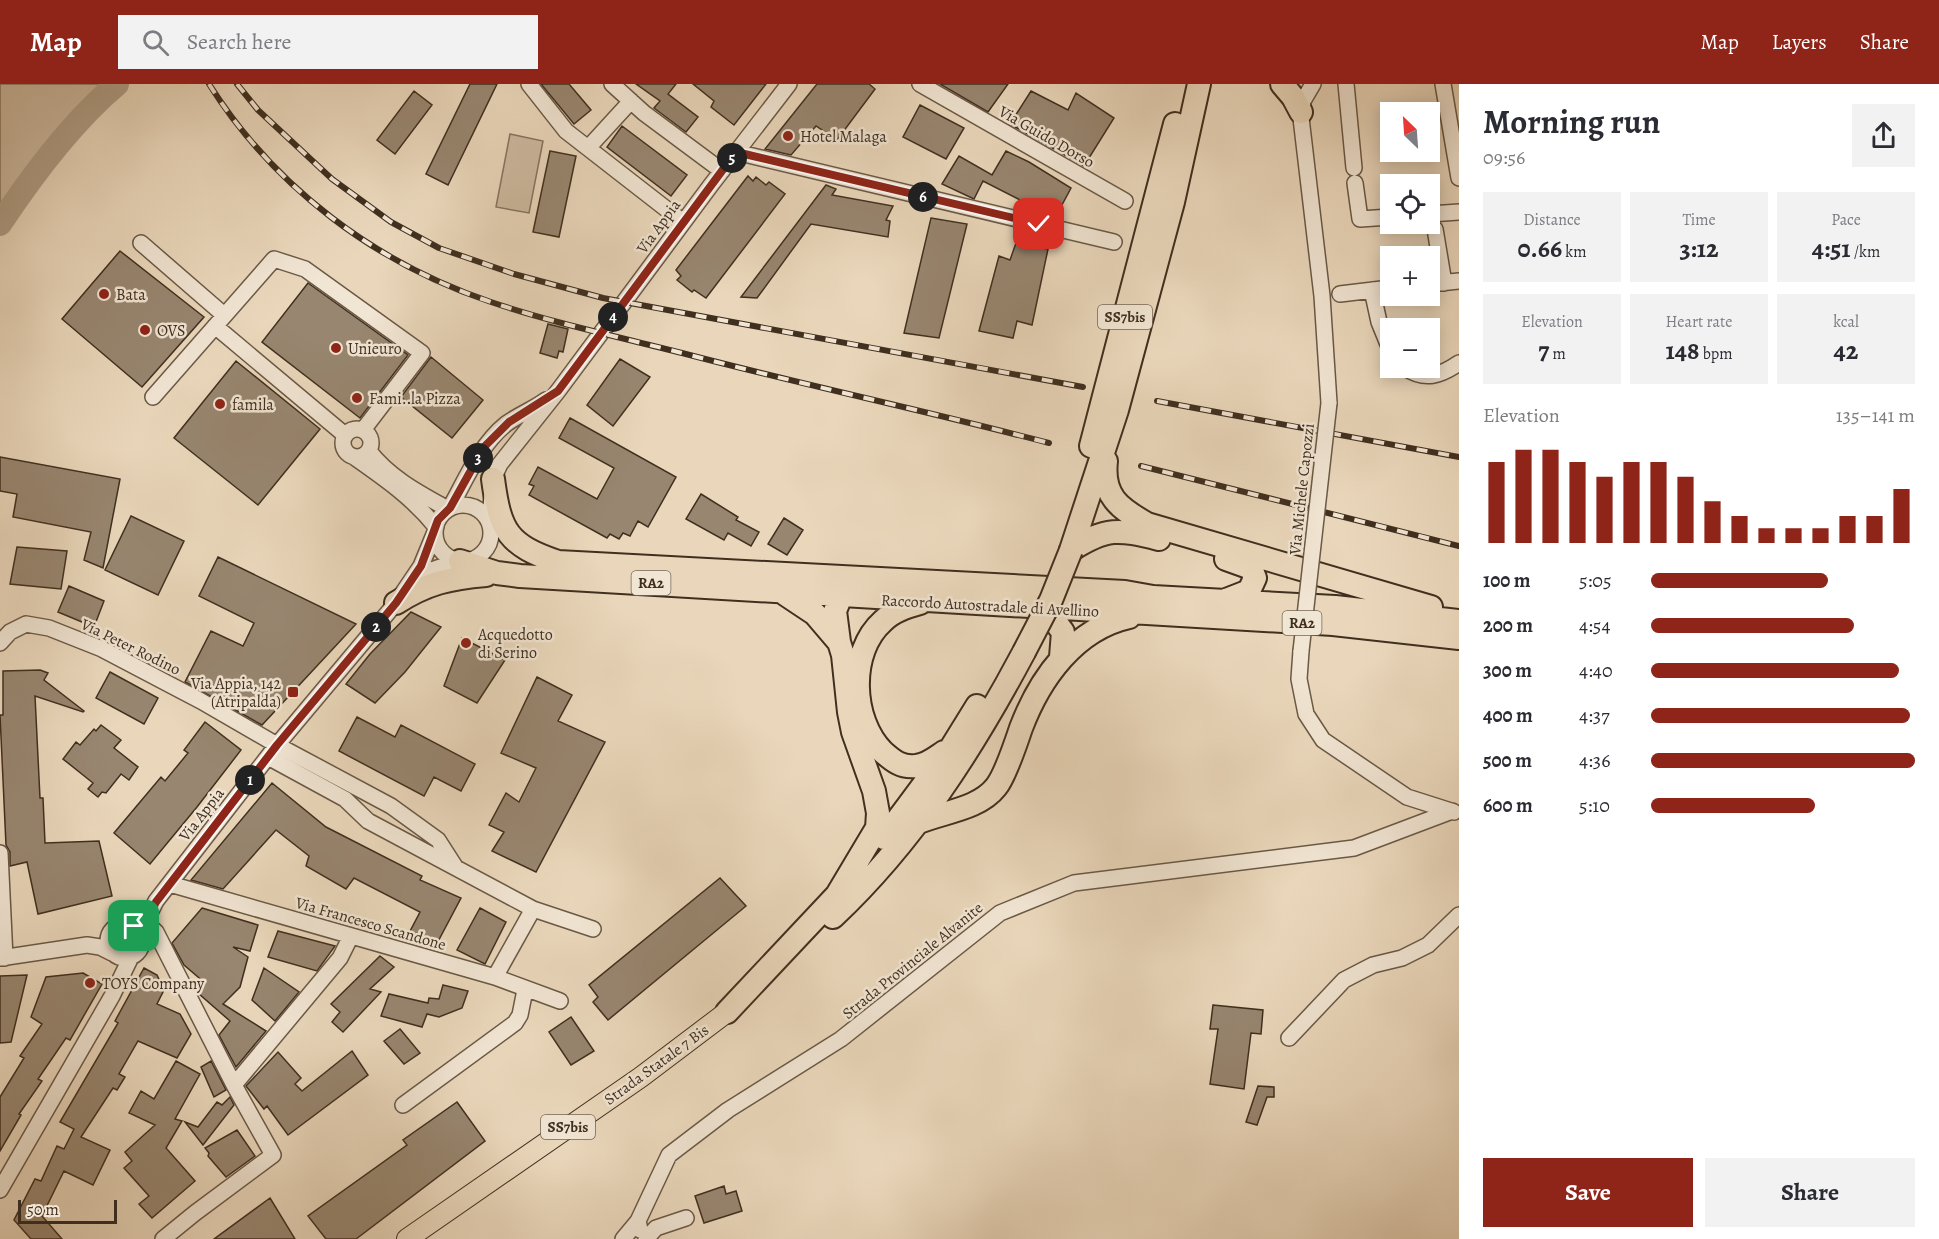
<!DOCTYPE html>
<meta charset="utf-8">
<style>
:root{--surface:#fff;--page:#f2f2f3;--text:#2b2b33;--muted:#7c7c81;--accent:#8f2418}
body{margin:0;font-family:Alegreya,serif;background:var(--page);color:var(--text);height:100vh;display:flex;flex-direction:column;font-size:22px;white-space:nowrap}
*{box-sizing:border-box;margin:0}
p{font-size:20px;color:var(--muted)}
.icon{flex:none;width:33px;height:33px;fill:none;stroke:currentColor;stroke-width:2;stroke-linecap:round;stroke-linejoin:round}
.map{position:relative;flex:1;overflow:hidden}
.details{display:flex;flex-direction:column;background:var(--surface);width:480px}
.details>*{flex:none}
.needle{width:39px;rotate:335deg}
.controls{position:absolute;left:1380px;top:18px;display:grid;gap:12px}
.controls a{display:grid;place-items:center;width:60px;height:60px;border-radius:0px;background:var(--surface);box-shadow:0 3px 15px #0003;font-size:30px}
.scale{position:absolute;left:18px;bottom:15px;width:99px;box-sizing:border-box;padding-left:6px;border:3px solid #402f1f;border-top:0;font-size:16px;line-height:21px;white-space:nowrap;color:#402f1f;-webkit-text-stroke:4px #f1e5d3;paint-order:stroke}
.pin{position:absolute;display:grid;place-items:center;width:51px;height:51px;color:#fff;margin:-26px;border-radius:12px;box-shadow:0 3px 9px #0006}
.km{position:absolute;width:30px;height:30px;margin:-15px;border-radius:50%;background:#222;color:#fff;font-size:16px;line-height:30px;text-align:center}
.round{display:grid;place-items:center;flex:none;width:63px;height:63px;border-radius:0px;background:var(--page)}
.head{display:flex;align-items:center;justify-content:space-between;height:102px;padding:0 24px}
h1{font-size:33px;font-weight:700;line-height:45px}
.stats{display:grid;grid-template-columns:repeat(3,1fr);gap:9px;height:102px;padding:6px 24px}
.stats div{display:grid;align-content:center;border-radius:0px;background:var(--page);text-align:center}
.stats b{font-size:26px;font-weight:700}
.stats small{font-size:16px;font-weight:400}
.stats p{font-size:16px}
.chart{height:168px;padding:12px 24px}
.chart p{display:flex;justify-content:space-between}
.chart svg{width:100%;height:108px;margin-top:6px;stroke:var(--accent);stroke-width:6}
.action{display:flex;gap:12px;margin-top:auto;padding:12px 24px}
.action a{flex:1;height:69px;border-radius:0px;background:var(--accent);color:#fff;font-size:24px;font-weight:700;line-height:69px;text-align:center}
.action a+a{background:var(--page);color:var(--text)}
ul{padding:0 24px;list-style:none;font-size:20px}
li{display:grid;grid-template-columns:96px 72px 1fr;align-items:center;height:45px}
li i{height:15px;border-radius:8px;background:var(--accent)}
header{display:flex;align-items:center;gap:36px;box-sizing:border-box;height:84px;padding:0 30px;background:var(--accent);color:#fff}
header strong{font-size:28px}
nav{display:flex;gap:33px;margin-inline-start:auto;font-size:21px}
.search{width:420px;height:54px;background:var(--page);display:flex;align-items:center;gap:15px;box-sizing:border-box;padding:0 21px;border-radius:0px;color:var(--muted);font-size:22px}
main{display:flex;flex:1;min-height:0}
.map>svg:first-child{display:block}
.green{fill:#cdbaa0;stroke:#867460;stroke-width:1.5}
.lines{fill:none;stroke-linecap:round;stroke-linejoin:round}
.river{stroke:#b09e86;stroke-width:24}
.building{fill:#988670;stroke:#402f1f;stroke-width:1.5}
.minor-casing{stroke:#6a5946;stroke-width:18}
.major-casing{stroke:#402f1f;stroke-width:22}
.highway-casing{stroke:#402f1f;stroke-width:26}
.minor{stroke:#f1e5d3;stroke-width:15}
.major{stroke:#ead7bb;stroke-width:20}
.highway{stroke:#ead7bb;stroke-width:22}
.rail-casing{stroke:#402f1f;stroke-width:6}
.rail{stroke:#f1e5d3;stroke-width:4;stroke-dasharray:11;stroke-linecap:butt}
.minor-bridge-casing{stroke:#6a5946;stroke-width:18;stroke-linecap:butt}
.highway-bridge-casing{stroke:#402f1f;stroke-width:26;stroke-linecap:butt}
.minor-bridge{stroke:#f1e5d3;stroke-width:15}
.highway-bridge{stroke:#ead7bb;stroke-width:22}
.route-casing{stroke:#fff;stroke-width:12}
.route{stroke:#8f2418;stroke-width:8}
.poi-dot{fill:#8f2418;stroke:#f1e5d3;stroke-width:2}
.labels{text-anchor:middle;stroke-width:5;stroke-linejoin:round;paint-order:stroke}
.shield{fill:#f1e5d3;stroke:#756655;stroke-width:1.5}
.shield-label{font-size:15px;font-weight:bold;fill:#402f1f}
.poi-label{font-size:16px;fill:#402f1f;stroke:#f1e5d3;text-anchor:start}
.street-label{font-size:16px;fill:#402f1f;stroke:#f1e5d3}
</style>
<header>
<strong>Map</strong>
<div class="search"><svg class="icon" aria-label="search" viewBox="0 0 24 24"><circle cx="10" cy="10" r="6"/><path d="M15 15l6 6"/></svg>Search here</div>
<nav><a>Map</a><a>Layers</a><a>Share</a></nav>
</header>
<main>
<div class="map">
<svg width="1459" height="1155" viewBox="0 0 1459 1155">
<rect width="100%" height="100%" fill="#ead7bb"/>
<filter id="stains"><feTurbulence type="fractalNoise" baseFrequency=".00333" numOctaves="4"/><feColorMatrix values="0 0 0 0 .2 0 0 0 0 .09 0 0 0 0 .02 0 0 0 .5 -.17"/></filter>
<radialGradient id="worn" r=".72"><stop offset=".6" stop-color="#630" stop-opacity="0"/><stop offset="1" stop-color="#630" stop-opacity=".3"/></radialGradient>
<!-- green -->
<path class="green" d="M 0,0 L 117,0 C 71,39 33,90 0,140 Z
M 510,50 L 543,57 L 529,129 L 496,123 Z"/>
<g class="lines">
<!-- river -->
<path class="river" d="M 0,140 C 33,90 71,39 117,0"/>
</g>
<!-- building -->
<path class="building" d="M 470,0 L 497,0 L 448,101 L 426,90 Z
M 541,0 L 569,0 L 591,26 L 574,40 Z
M 636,0 L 676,0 L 668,10 L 698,33 L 686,48 L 654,24 L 660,17 Z
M 693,0 L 766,0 L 734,41 L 711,23 L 714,17 Z
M 817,0 L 869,0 L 875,5 L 837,56 L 816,42 L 791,71 L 765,65 Z
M 940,0 L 1008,0 L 988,28 Z
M 414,7 L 432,21 L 395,70 L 377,56 Z
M 1031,7 L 1068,26 L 1076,9 L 1114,34 L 1084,82 L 1010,40 Z
M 920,21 L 964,44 L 946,75 L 903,53 Z
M 622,42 L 687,91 L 671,112 L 607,63 Z
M 550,67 L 576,72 L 559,153 L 533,148 Z
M 1006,67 L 1029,78 L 1071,104 L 1055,134 L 1046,132 L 1028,120 L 983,97 L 974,115 L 942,100 L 959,72 L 992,91 Z
M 748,92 L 753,97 L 756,93 L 766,101 L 769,98 L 785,110 L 706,214 L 694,206 L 692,208 L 677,196 L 681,192 L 676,186 Z
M 826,101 L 836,105 L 832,111 L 893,122 L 886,136 L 890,137 L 888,153 L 811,140 L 757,214 L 741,213 Z
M 931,134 L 967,140 L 939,254 L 904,249 Z
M 1016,159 L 1048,165 L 1032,241 L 1017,237 L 1013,254 L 979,247 L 999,172 L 1010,176 Z
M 120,167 L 204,233 L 142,303 L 62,235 Z
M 308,199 L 408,271 L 360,334 L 262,258 Z
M 548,240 L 568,245 L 563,268 L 559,267 L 557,274 L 540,269 Z
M 431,273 L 483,316 L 452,354 L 401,313 Z
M 620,275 L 650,293 L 613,342 L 587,321 Z
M 236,277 L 320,345 L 258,421 L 174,354 Z
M 570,334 L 676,393 L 648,443 L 638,437 L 630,452 L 623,449 L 619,455 L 610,450 L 607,454 L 529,411 L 534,402 L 529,400 L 538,383 L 597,415 L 614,384 L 559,354 Z
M 0,373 L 120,395 L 103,484 L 84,476 L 91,448 L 13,433 L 17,410 L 0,407 Z
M 701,410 L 738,433 L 736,436 L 759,448 L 751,462 L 728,449 L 724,456 L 686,435 Z
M 131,432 L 184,457 L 158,511 L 105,486 Z
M 784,434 L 803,446 L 787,471 L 768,460 Z
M 17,463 L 67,467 L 61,505 L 10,500 Z
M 218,473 L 356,540 L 262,641 L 185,598 L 211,547 L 243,562 L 254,539 L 199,512 Z
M 69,502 L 104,517 L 94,543 L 58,528 Z
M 411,528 L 441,543 L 405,588 L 375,619 L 346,600 L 370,570 Z
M 462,554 L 505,576 L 477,619 L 444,602 Z
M 40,586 L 48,589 L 44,596 L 84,627 L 83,628 L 35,612 L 40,714 L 43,714 L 45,759 L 99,757 L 112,812 L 38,830 L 27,778 L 10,782 L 10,768 L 6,761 L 0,631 L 3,631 L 3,587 Z
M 110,588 L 158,614 L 144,640 L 96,614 Z
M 537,593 L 572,611 L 558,637 L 605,658 L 536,788 L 492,767 L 504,748 L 489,741 L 506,709 L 519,718 L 536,684 L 501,669 Z
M 357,633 L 395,653 L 401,641 L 475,680 L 461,707 L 434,693 L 424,712 L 339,667 Z
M 205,638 L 241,666 L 197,723 L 150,780 L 114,749 L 161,693 L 165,697 L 188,669 L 184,666 Z
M 101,641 L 121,656 L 114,664 L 138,683 L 129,696 L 121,690 L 106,709 L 102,708 L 98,713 L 88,705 L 93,699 L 63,675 L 76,658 L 80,661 L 94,645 L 96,647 Z
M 272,699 L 326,743 L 422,792 L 420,796 L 461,814 L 434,865 L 407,853 L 420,828 L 354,794 L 346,805 L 306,782 L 309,772 L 276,746 L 223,805 L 191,796 Z
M 720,794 L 746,822 L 608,936 L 593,918 L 598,913 L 589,901 Z
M 202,824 L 258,841 L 250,867 L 233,863 L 248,873 L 240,903 L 223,920 L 266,947 L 236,983 L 219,951 L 230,937 L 198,909 L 197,907 L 205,899 L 184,881 L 172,859 Z
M 480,824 L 506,838 L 485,880 L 457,866 Z
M 278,847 L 335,862 L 317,887 L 268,873 Z
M 380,872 L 394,883 L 370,905 L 381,908 L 343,948 L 332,938 L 340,928 L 331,920 Z
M 144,884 L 157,891 L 164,906 L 157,920 L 180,930 L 191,950 L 177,974 L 138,957 L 119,990 L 125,993 L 117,1006 L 113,1004 L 81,1053 L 110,1066 L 93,1101 L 64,1087 L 42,1132 L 62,1155 L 31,1155 L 14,1136 L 35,1095 L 41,1097 L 57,1062 L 64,1065 L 74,1045 L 60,1038 L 118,939 L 115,937 Z
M 264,884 L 299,908 L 275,937 L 252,916 Z
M 83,889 L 102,900 L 70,956 L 66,954 L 38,995 L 42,997 L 19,1030 L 21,1031 L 0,1067 L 0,1013 L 24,974 L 20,972 L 42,940 L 31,933 L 46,893 Z
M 27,891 L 11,958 L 0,959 L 0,892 Z
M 443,901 L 468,907 L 462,924 L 439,933 L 427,930 L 422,943 L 381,932 L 389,910 L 428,919 L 429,914 L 439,915 Z
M 1213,921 L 1263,926 L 1261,950 L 1251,949 L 1244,1005 L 1210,1000 L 1218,945 L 1210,945 Z
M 571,933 L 594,967 L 571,981 L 549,948 Z
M 400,945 L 420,969 L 404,980 L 384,957 Z
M 352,967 L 368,991 L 288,1051 L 267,1022 L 264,1025 L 246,1002 L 278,968 L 301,994 L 295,1000 L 302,1007 Z
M 176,977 L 200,990 L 175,1035 L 182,1037 L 166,1064 L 195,1097 L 152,1134 L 139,1120 L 149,1112 L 124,1084 L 132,1077 L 125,1068 L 155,1041 L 129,1029 L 141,1007 L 154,1015 Z
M 211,977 L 226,1006 L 214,1013 L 201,983 Z
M 1258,1002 L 1274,1003 L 1274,1013 L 1267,1013 L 1257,1041 L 1246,1038 Z
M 230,1013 L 234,1021 L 203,1061 L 185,1038 L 198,1043 L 217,1018 L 222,1021 Z
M 457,1018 L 485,1057 L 356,1155 L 326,1155 L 308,1132 L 407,1061 L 403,1056 Z
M 237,1046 L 255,1072 L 226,1093 L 208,1072 L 209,1069 L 205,1064 Z
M 724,1102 L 726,1110 L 736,1107 L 742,1127 L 704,1139 L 695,1112 Z
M 270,1114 L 295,1155 L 214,1155 Z"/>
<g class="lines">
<defs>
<path id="minor" d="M 529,0 L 566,47 L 683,138
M 612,0 L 644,29 L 722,87
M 920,0 L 1125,117
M 1313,0 L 1303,17 L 1301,34 L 1322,212 L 1329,319
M 1346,0 L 1354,84
M 1443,0 L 1459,94
M 588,64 L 631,17
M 736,68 L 1114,158
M 1355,99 L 1360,135 L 1390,133
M 1430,130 L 1459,128
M 1435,145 L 1444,199
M 141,159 L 224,231
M 1430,200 L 1459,197
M 1372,206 L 1379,238 L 1390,265
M 1340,210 L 1390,204
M 215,242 L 345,351
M 1405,284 C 1425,297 1440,292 1459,279
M 153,313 L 274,175 L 305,185 L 422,269 L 363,346
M343 359a14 14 0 1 1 28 0a14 14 0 1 1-28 0Z
M 369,367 C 390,394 419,409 448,425
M 354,373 C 384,394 413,414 436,443
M435 449a28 28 0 1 1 56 0a28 28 0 1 1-56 0Z
M 450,424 C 466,395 480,361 506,340 C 518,331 534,325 546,316
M 490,439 L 493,395 L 500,380 L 558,307 L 711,101 L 789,0
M 413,496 L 426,488 L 457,477
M 0,559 L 10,548 L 26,540 L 49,544 L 102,565 L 201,617 L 277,661 L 391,722 L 438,756 L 456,784
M 1301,567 L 1299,595 L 1306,630 L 1323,656 L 1407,713 L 1454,728
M 268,673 L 345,715 L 368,737 L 533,825 L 593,845
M 0,769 L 5,874
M 170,800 L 495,893 L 560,917
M 146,839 L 156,848 L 234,1001 L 273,1071 L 195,1129 L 163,1155
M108 857a17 17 0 1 1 34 0a17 17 0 1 1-34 0Z
M 140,849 L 156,817 L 277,661 L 396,519 L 421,482 L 435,448
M 0,874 L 87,861 L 100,863 L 112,869
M 495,893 L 533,825
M 1289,954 L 1344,896 L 1373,881 L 1402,874 L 1428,861 L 1459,831
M 234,1001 L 340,874 L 351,852
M 403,1021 L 515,939 L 520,931 L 525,906
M 0,1106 L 112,912 L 131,873
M 638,1137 L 669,1071 L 728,1026 L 841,955 L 1000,829 L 1074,799 L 1354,764 L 1452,727
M 623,1155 L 638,1137 L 640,1146
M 646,1155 L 656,1144 L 686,1134"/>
<path id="major" d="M 407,1155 L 641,993 L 727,928"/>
<path id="highway" d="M 1282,0 L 1293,13 L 1301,28
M 1091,362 L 1175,40
M 1106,377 C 1102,412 1119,424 1147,440 L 1431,523
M 493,395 C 500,448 508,461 558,478 L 1125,508 L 1153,513 L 1335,523 L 1459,537
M 1071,466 L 1117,326 L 1173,118 L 1199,0
M 1071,466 C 1107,443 1118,445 1159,455
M 1226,475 L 1251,484 L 1255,494 L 1249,507 L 1226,516
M 460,477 L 497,489 L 520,492 L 1333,540 L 1459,554
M 785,510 L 815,530 L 838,557
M 396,519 C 427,499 450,494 486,491
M 920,519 C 906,523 893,527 883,537 C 848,568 851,636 883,668 C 893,677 902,684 916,682 C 927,681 935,674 944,668
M 1038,524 L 1050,531 L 1063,548 L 1061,573
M 917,739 C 941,728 978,726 996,703 C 1005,692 1016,659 1021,644 C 1040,594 1075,545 1129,533
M 884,754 L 951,664 L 977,622
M 833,833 C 913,758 973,664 1024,568
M 727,928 L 837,811 L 877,744 L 878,729 L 874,707 L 853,648 L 849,628 L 843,571 L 839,558 L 835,527 L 841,512 L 849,502"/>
</defs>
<!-- minor casing -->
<use href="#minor" class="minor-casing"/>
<!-- major casing -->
<use href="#major" class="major-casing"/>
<!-- highway casing -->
<use href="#highway" class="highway-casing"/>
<!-- minor -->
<use href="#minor" class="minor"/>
<!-- major -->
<use href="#major" class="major"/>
<!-- highway -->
<use href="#highway" class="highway"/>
<defs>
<path id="rail" d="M 209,0 C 274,103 375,179 491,218 C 553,239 619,253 682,269 C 804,301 927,327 1049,359
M 237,0 L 258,26 L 332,95 L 391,138 L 439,164 L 514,190 L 603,214 L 1083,303
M 1157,317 L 1459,373
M 1141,382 L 1459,462"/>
</defs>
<!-- rail casing -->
<use href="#rail" class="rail-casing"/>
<!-- rail -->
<use href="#rail" class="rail"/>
<defs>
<path id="minor-bridge" d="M 1301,567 L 1329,319"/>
<path id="highway-bridge" d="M 1024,568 L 1051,516 L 1071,466"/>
</defs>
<!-- minor-bridge casing -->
<use href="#minor-bridge" class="minor-bridge-casing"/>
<!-- highway-bridge casing -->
<use href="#highway-bridge" class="highway-bridge-casing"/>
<!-- minor-bridge -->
<use href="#minor-bridge" class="minor-bridge"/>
<!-- highway-bridge -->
<use href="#highway-bridge" class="highway-bridge"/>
</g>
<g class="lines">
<defs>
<path id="route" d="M 134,842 L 140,849 L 156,818 L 277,661 L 396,519 L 421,482 L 438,436 L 450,424 L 484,363 L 509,338 L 558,307 L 736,68 L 1039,140"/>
</defs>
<!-- route casing -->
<use href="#route" class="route-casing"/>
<!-- route -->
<use href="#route" class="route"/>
</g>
<!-- markers -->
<g class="poi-dot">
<circle cx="788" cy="52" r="6"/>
<circle cx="104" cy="210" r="6"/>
<circle cx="145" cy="246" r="6"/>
<circle cx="336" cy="264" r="6"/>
<circle cx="357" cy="314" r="6"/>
<circle cx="220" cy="320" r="6"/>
<circle cx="466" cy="559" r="6"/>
<rect x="287" y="602" width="12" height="12" rx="3"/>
<circle cx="90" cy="899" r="6"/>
</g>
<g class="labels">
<!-- shield labels -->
<g class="shield">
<rect x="1098" y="221" width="54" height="24" rx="4.5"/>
<rect x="631.5" y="487" width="39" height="24" rx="4.5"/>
<rect x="1282.5" y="527" width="39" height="24" rx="4.5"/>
<rect x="541" y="1031" width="54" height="24" rx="4.5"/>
</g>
<g class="shield-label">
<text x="1125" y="238">SS7bis</text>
<text x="651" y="504">RA2</text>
<text x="1302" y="544">RA2</text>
<text x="568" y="1048">SS7bis</text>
</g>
<!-- poi labels -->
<g class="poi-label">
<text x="800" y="58">Hotel Malaga</text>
<text x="116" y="216">Bata</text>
<text x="157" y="252">OVS</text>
<text x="348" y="270">Unieuro</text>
<text x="369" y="320">Fami..la Pizza</text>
<text x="232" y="326">famila</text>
<text x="478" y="556">Acquedotto<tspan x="478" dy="18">di Serino</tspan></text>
<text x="281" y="605" text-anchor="end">Via Appia, 142<tspan x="281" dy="18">(Atripalda)</tspan></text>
<text x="102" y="905">TOYS Company</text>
</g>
<!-- street labels -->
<g class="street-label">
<text transform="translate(1047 52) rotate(30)" y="6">Via Guido Dorso</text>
<text transform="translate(658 142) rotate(-54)" y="6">Via Appia</text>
<text transform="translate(1301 405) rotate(-84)" y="6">Via Michele Capozzi</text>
<text transform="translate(990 521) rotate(3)" y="6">Raccordo Autostradale di Avellino</text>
<text transform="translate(131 562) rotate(26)" y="6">Via Peter Rodino</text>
<text transform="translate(201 730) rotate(-52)" y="6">Via Appia</text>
<text transform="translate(371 839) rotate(16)" y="6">Via Francesco Scandone</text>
<text transform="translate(912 876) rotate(-39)" y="6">Strada Provinciale Alvanite</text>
<text transform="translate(656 980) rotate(-36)" y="6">Strada Statale 7 Bis</text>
</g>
</g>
<rect width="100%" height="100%" filter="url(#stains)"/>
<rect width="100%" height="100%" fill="url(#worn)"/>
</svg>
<div class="controls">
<a><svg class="needle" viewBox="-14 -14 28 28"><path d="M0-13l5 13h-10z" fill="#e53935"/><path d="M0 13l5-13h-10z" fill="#7c7c81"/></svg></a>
<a><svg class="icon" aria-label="locate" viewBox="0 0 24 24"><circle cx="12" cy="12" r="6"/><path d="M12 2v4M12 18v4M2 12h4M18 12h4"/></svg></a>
<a>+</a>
<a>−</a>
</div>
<div class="scale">50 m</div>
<div class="pin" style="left:134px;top:842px;background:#1e9e55"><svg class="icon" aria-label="arrive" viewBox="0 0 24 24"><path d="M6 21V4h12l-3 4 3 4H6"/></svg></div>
<div class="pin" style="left:1039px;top:140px;background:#d93025"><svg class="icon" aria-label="check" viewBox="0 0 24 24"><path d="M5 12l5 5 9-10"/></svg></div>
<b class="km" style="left:250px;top:696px">1</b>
<b class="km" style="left:376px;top:543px">2</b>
<b class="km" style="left:478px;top:374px">3</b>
<b class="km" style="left:613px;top:233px">4</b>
<b class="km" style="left:732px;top:74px">5</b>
<b class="km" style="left:923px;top:113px">6</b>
</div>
<section class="details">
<div class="head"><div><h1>Morning run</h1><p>09:56</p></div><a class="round"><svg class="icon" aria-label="share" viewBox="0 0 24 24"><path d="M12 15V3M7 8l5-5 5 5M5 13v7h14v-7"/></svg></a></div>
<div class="stats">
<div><p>Distance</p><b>0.66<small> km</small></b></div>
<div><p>Time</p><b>3:12</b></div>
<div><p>Pace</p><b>4:51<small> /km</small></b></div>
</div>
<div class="stats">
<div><p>Elevation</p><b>7<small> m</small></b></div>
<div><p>Heart rate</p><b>148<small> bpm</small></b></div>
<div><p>kcal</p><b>42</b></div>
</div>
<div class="chart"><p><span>Elevation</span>135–141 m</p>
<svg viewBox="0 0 160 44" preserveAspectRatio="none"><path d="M5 44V11M15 44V6M25 44V6M35 44V11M45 44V17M55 44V11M65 44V11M75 44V17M85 44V27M95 44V33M105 44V38M115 44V38M125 44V38M135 44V33M145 44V33M155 44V22"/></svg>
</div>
<ul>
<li><b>100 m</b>5:05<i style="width:67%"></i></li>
<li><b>200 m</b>4:54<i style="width:77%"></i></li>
<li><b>300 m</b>4:40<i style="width:94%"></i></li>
<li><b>400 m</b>4:37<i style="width:98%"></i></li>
<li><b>500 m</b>4:36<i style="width:100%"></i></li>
<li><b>600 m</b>5:10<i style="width:62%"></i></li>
</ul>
<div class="action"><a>Save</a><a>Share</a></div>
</section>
</main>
